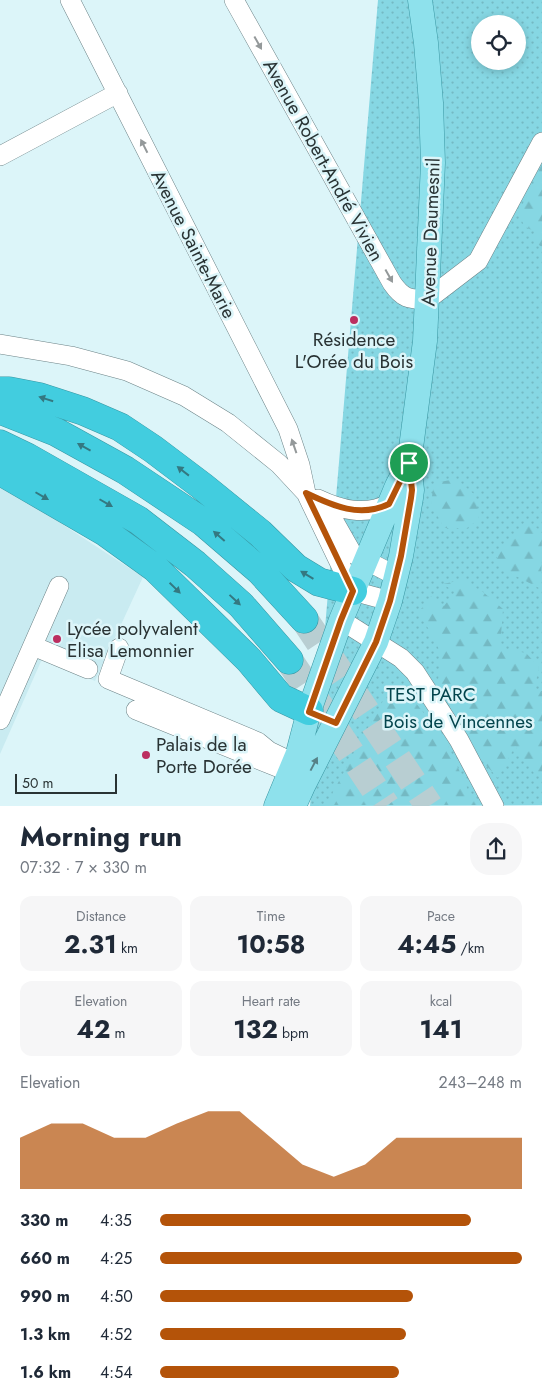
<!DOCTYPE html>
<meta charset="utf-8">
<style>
:root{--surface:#fff;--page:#f6f6f7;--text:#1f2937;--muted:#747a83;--accent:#b45309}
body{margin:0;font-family:Jost,sans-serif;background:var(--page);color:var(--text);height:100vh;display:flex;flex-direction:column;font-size:19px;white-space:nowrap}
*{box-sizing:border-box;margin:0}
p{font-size:16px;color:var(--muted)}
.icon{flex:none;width:28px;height:28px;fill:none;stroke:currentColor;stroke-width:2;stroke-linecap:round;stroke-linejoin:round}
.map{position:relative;height:806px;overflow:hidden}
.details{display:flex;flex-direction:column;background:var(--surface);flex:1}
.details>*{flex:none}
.buttons{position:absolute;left:471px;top:15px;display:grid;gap:10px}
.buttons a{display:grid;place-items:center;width:55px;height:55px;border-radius:50%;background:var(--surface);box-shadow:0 2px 8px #0003;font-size:25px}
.scale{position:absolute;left:15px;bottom:12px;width:102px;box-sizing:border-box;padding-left:5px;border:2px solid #293334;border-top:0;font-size:14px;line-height:18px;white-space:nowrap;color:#293334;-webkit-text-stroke:4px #dcf5f9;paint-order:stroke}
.pin{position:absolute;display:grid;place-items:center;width:42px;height:42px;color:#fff;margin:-21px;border:2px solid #fff;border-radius:50%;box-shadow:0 1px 5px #0007}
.round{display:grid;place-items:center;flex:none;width:52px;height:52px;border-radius:20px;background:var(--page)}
.head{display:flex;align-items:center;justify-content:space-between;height:85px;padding:0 20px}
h1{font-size:28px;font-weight:700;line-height:38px}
.stats{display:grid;grid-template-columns:repeat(3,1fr);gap:8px;height:85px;padding:5px 20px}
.stats div{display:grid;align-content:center;border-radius:12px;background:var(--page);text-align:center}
.stats b{font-size:25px;font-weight:700}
.stats small{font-size:14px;font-weight:400}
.stats p{font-size:14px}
.chart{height:140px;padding:10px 20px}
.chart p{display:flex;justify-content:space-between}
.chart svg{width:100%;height:90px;margin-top:5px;fill:var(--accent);opacity:.7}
ul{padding:0 20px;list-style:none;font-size:16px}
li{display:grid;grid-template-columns:80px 60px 1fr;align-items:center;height:38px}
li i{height:12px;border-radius:6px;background:var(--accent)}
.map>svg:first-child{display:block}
.built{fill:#c9ebf1}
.grass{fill:url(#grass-dots);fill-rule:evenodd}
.forest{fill:url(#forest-firs)}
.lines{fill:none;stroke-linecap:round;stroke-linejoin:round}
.highway-tunnel{stroke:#b8ced2;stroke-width:28;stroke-dasharray:28 14;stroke-linecap:butt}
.minor-casing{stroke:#6c8387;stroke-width:20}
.major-casing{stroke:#3997a3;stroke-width:25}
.highway-casing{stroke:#3997a3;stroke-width:29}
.minor{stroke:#fff;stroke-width:19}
.major{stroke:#8ee1ec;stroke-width:24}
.highway{stroke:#42cddf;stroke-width:28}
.oneway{fill:#94999a}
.oneway2{fill:#347881}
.oneway3{fill:#568187}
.route-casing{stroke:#fff;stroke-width:10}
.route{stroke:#b45309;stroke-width:6}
.poi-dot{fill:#bb2e60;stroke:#dcf5f9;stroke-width:2}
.labels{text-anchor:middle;stroke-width:5;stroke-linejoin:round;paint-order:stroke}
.street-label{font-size:19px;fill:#293334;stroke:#dcf5f9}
.poi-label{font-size:19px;fill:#293334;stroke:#dcf5f9;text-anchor:start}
.park-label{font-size:19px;fill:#04454d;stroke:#dcf5f9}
</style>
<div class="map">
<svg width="542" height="806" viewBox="0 0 542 806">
<defs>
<pattern id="grass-dots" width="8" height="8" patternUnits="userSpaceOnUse" patternTransform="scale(1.25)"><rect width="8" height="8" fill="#86d7e3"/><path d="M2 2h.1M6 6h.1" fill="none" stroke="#74b9c3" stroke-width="1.8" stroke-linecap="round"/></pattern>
<pattern id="forest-firs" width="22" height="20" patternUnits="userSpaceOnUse" patternTransform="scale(1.25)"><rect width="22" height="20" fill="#86d7e3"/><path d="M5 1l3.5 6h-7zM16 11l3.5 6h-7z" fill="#74b9c3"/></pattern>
</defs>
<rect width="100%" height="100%" fill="#dcf5f9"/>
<!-- built -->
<path class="built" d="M 0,485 L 42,511 L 143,577 L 95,681 L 42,659 L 0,754 Z"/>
<!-- grass -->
<path class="grass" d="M 378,0 L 542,0 L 542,805 L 310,806 ZM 480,24 L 518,24 L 518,61 L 480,61 Z"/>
<!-- forest -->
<path class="forest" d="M 542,162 L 542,247 L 536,243 L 534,231 L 525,227 L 518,213 L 534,182 Z
M 456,479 L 475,495 L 479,519 L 467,528 L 444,528 L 431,503 L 434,483 Z
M 524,523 L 537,528 L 542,534 L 541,589 L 506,571 L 496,556 Z
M 462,580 L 483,592 L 503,609 L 500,648 L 526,653 L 539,667 L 534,691 L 542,691 L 542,774 L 534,773 L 515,746 L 498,778 L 469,747 L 437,692 L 441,653 L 428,628 L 418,613 L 431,596 L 444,606 L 455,592 L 443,584 Z
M 384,699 L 415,702 L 446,741 L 468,790 L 478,805 L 328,805 L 333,792 Z"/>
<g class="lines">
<!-- highway-tunnel -->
<path class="highway-tunnel" d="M 304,619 L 429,806
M 289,660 L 386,806"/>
<defs>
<path id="minor" d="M 70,0 L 288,429 L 300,465 L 306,493
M 234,0 L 392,283 C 403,299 409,299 427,300 L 478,261 L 542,142
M 0,156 L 118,93
M 0,344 L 71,356 L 127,371 L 184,396 L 228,423 L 279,464 L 306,493 L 353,591 L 390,601
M 318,499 C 341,510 365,516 389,504
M 323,502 L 352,553 L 396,576
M 341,620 L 401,658 L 415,672 L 459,740 L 494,806
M 33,646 L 88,669
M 119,648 L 108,679 L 258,742 L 269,751 L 294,763
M 136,710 L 282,769
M 0,720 L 59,586"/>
<path id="major" d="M 276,806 L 298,753 L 309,711 L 341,620 L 397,486 L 409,463
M 294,806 L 303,786 L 376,642 L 390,601 L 401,556 L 411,498 L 412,490 L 409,463 L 425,341 L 433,163 L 431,103 L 426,43 L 420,0"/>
<path id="highway" d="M 0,391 L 9,391 L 40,397 L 83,411 L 120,427 L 153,449 L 202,486 L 260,533 L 296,568 L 319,582 L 353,591
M 0,410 L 56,432 L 125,470 L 203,522 L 260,571 L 304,619
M 0,444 L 27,457 L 138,520 L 195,564 L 241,605 L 289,660
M 0,471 L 105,532 L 155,568 L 249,660 L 281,698 L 309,711"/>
</defs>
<!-- minor casing -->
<use href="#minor" class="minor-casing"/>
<!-- major casing -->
<use href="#major" class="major-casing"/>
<!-- highway casing -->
<use href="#highway" class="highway-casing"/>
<!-- minor -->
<use href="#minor" class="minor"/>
<!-- major -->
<use href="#major" class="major"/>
<!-- highway -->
<use href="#highway" class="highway"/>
</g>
<!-- one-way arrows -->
<defs><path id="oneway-solid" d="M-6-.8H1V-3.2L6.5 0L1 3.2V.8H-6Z" transform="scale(1.25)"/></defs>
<g class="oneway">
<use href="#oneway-solid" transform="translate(258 43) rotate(61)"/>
<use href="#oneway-solid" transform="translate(144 146) rotate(-117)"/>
<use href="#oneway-solid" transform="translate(389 276) rotate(61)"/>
<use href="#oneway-solid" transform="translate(294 446) rotate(-109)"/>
</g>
<g class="oneway2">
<use href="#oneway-solid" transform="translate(46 399) rotate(-163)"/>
<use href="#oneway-solid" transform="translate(84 447) rotate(-151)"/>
<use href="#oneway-solid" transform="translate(183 471) rotate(-142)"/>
<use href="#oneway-solid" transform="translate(42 496) rotate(30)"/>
<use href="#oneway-solid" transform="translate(106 503) rotate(30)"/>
<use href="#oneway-solid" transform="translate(219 536) rotate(-139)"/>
<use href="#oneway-solid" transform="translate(307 575) rotate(-149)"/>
<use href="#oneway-solid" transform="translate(175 588) rotate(44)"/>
<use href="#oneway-solid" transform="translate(235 600) rotate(43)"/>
</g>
<use class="oneway3" href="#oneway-solid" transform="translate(314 764) rotate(-62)"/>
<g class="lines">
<defs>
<path id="route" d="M 409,463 L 412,490 L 411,498 L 401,556 L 390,601 L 376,642 L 336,723 L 309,712 L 341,620 L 353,591 L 306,493 C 333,506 360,518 389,504 Z"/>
</defs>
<!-- route casing -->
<use href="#route" class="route-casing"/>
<!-- route -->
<use href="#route" class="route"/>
</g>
<!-- markers -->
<g class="poi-dot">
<circle cx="354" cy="320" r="5"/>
<circle cx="57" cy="639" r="5"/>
<circle cx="146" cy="755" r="5"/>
</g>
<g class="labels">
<!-- street labels -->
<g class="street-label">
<text transform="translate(324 160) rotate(61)" y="7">Avenue Robert-André Vivien</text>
<text transform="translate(430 232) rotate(-88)" y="7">Avenue Daumesnil</text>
<text transform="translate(194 244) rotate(63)" y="7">Avenue Sainte-Marie</text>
</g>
<!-- poi labels -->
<g class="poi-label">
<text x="354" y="346" text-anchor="middle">Résidence<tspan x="354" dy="22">L'Orée du Bois</tspan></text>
<text x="67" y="635">Lycée polyvalent<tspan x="67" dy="22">Elisa Lemonnier</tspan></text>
<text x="156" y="751">Palais de la<tspan x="156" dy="22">Porte Dorée</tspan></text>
</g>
<!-- park labels -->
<g class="park-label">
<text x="431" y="701">TEST PARC</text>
<text x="458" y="728">Bois de Vincennes</text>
</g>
</g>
</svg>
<div class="buttons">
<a><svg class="icon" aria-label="locate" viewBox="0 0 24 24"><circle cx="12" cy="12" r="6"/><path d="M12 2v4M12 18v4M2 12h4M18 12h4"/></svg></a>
</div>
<div class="scale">50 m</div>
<div class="pin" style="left:409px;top:463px;background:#1e9e55"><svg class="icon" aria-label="arrive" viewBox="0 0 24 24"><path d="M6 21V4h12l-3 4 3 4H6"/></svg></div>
</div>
<section class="details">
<div class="head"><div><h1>Morning run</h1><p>07:32 · 7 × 330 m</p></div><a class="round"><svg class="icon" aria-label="share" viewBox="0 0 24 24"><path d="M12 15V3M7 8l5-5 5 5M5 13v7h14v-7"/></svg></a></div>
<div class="stats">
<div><p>Distance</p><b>2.31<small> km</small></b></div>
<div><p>Time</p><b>10:58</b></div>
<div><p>Pace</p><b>4:45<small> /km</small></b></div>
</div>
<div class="stats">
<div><p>Elevation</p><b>42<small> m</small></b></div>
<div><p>Heart rate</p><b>132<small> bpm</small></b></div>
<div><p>kcal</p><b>141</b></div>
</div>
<div class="chart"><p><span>Elevation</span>243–248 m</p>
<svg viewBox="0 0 160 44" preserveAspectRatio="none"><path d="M0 44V19L10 12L20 12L30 19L40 19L50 12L60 6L70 6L80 19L90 32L100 38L110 32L120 19L130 19L140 19L150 19L160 19V44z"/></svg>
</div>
<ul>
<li><b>330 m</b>4:35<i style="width:86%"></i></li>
<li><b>660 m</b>4:25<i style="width:100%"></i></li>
<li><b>990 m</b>4:50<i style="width:70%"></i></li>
<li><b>1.3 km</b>4:52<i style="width:68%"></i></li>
<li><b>1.6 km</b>4:54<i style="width:66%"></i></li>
</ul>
</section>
